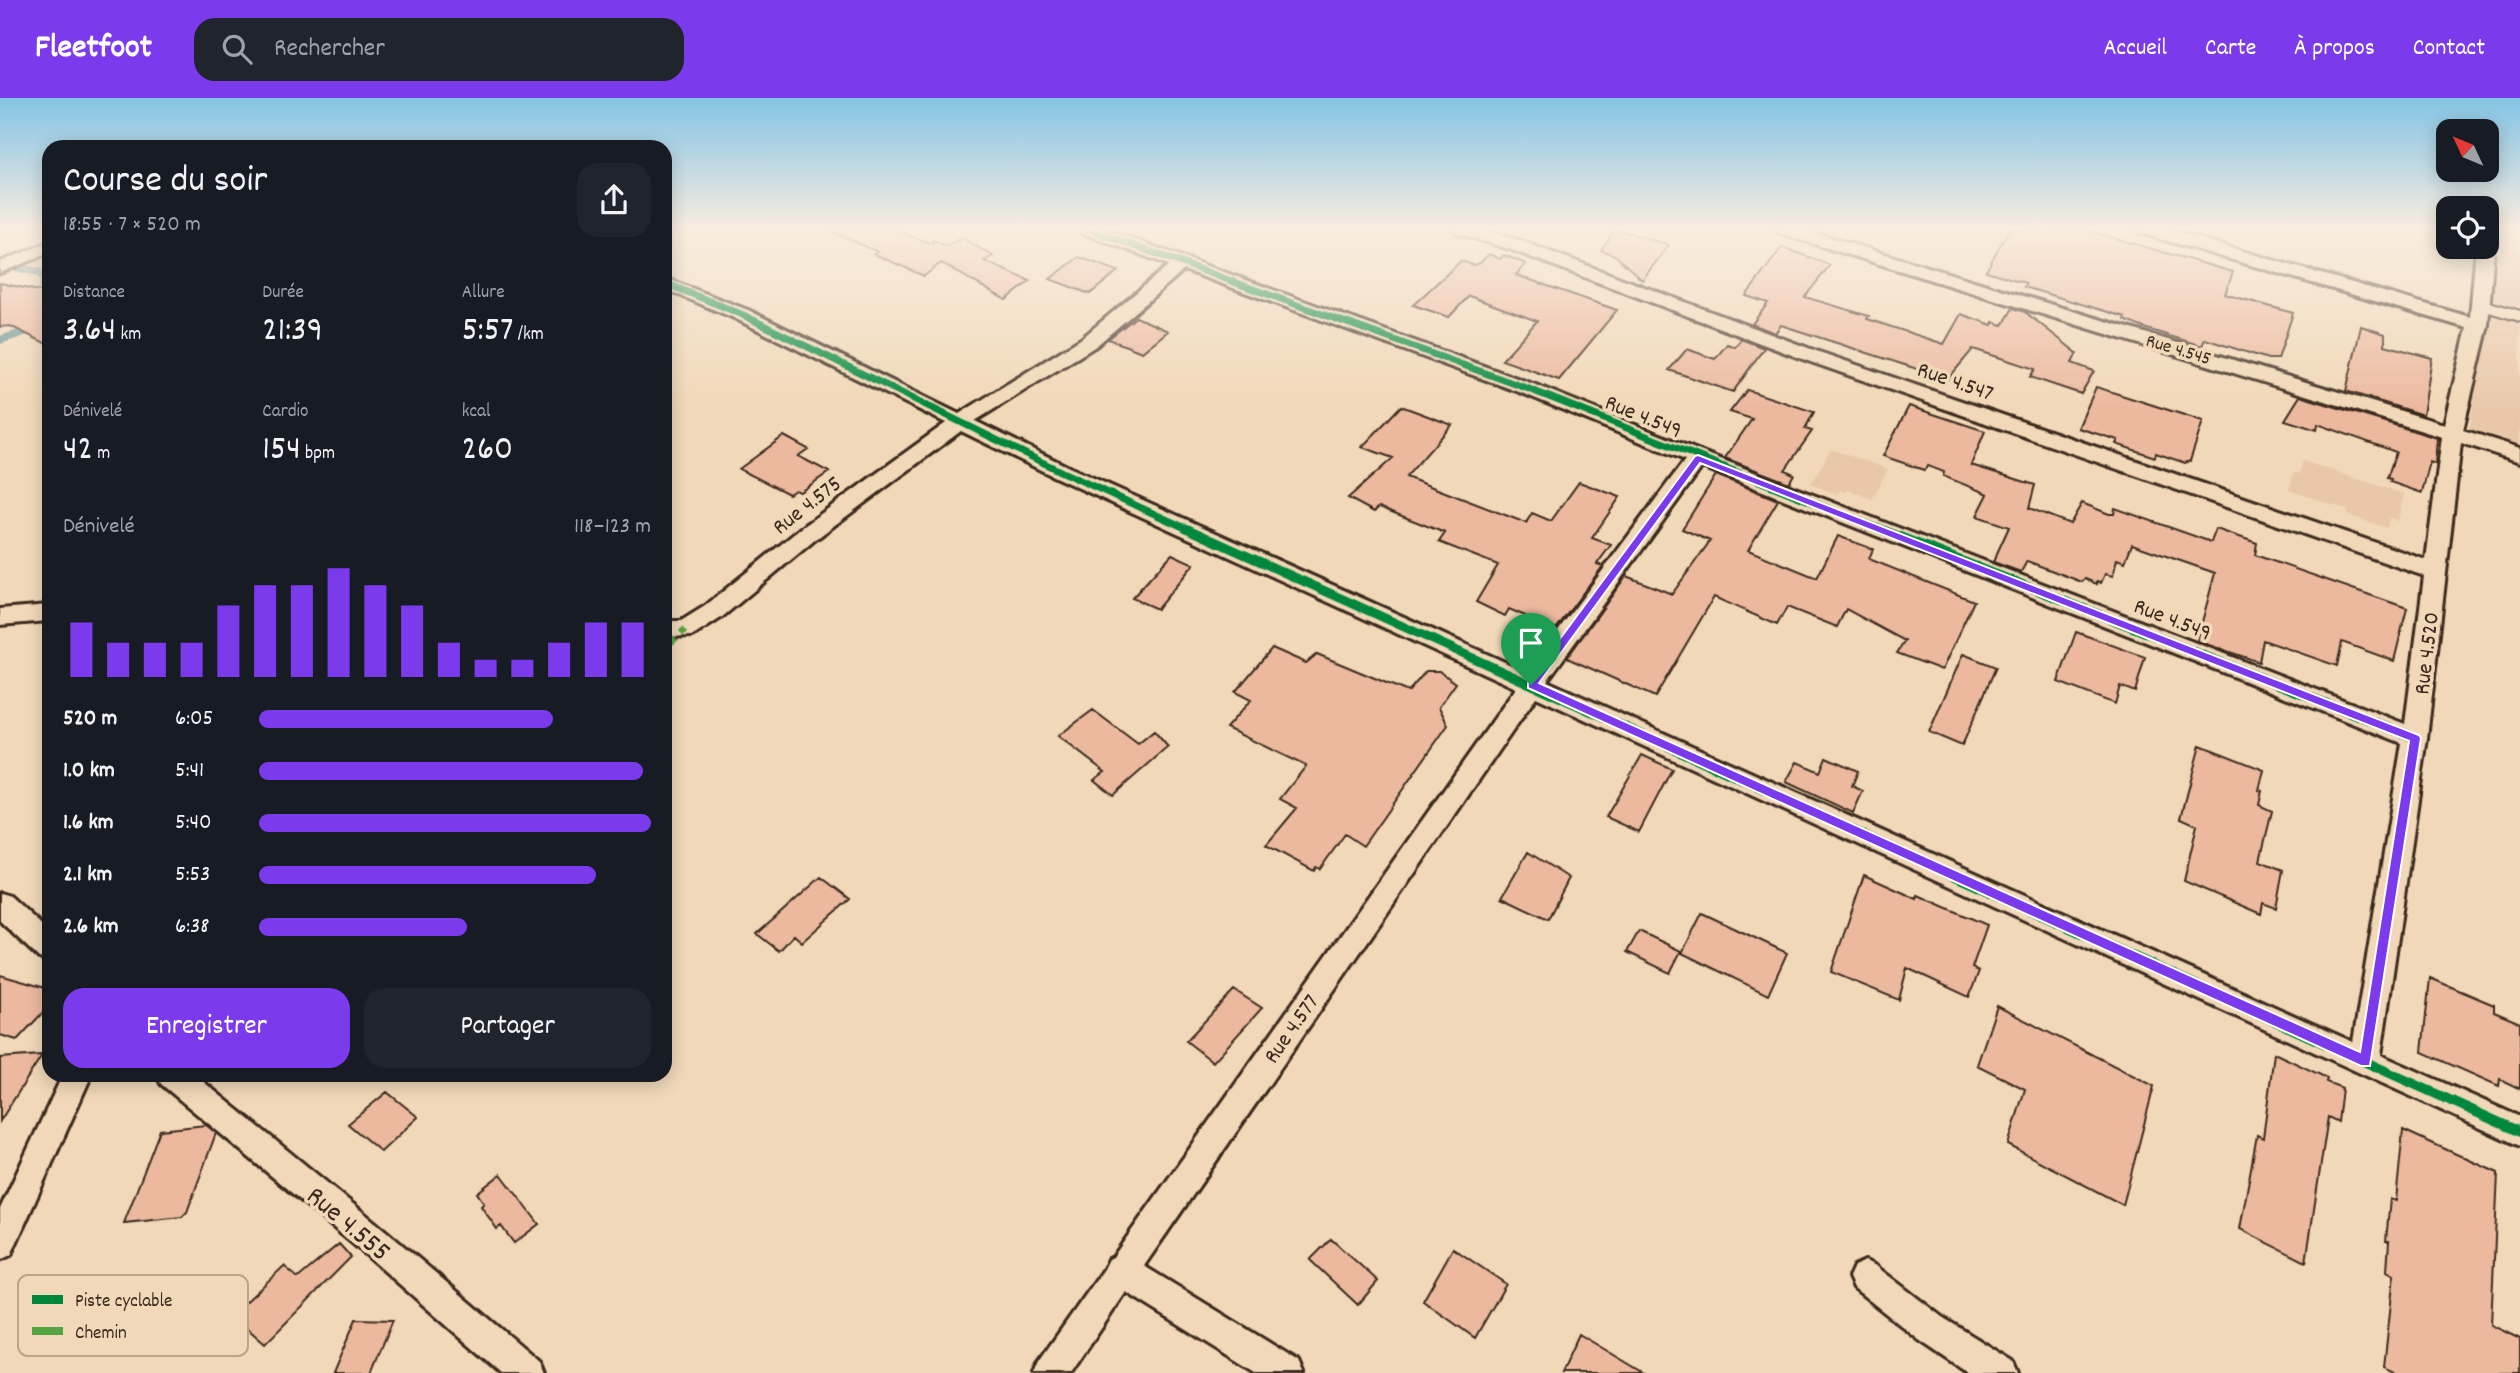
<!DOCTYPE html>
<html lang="fr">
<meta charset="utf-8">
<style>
:root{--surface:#171b24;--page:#20242c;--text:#f1f3f6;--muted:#9ea1a6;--accent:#7c3aed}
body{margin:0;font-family:Dekko,sans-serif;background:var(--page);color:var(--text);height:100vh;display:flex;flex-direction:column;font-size:26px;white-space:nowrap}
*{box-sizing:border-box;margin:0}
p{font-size:23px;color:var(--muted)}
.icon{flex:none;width:38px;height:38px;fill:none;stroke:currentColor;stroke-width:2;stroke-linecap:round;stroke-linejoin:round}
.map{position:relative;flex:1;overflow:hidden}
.sheet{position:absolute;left:42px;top:42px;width:630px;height:942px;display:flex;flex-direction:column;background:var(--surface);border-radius:21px;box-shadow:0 4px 18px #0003}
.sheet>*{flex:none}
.needle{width:46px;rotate:314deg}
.fabs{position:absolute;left:2436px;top:21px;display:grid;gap:14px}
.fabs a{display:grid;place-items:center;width:63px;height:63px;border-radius:14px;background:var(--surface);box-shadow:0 4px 18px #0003;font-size:35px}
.pin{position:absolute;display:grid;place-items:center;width:60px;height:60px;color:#fff;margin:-72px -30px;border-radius:50% 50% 50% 0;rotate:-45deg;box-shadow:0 0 7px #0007}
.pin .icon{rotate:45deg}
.round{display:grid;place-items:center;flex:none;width:74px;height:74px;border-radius:21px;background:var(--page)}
.overview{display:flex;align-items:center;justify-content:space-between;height:119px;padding:0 21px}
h1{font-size:38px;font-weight:600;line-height:52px}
.metrics{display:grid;grid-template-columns:repeat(3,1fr);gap:10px;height:119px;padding:7px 21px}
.metrics div{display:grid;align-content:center}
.metrics b{font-size:35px;font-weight:600}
.metrics small{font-size:19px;font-weight:400}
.metrics p{font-size:19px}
.chart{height:196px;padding:14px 21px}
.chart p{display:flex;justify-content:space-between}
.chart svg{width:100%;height:126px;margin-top:7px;stroke:var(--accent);stroke-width:6}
.button{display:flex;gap:14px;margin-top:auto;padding:14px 21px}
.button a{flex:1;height:80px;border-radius:21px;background:var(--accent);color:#fff;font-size:28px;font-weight:600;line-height:80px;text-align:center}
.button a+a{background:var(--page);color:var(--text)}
ul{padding:0 21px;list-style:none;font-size:23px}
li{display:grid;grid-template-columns:112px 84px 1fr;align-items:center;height:52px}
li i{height:18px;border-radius:9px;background:var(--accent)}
header{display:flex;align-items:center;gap:42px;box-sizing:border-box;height:98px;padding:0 35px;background:var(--accent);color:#fff}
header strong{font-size:33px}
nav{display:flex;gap:38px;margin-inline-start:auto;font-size:24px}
.search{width:490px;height:63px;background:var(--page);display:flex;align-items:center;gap:18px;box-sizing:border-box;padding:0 24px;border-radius:21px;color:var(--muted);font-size:26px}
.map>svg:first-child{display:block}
.built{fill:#e9c8aa}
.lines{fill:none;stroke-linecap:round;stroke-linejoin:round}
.stream{stroke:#6b9594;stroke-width:8}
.building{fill:#ecb99f;stroke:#3b2a1e;stroke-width:2}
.lane-casing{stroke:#3b2a1e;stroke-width:14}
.street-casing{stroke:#3b2a1e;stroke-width:6}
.lane{stroke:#f1d8b8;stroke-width:10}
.street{fill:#f1d8b8;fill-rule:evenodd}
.quiet{stroke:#54a441;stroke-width:7;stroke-dasharray:14 7;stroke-linecap:butt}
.cycleway-far2-casing{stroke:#f1d8b8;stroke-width:10}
.cycleway-far1-casing{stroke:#f1d8b8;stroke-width:13}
.cycleway-casing{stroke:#f1d8b8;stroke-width:15}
.cycleway-far2{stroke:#00873e;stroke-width:7}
.cycleway-far1{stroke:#00873e;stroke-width:9}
.cycleway{stroke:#00873e;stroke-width:10}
.route{fill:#7c3aed;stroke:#fff;stroke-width:2;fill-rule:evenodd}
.labels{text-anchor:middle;stroke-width:7;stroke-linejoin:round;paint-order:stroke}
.far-street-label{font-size:19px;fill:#3b2a1e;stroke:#f1d8b8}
.street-label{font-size:23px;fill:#3b2a1e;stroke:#f1d8b8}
.near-street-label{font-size:28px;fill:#3b2a1e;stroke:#f1d8b8}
.key{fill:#f1d8b8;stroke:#baa48a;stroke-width:2}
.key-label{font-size:19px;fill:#3b2a1e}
</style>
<header>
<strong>Fleetfoot</strong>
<div class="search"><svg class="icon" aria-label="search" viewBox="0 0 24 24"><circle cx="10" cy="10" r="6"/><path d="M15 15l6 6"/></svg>Rechercher</div>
<nav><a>Accueil</a><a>Carte</a><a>À propos</a><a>Contact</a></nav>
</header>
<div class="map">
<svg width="2520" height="1275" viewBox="0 0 2520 1275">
<rect width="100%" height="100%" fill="#f1d8b8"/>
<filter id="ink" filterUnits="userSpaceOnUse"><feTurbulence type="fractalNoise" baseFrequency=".0143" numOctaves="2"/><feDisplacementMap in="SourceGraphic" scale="14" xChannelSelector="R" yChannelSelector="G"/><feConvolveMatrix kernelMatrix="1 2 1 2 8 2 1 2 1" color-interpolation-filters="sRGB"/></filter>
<g filter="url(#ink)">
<!-- built -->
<path class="built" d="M 2501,149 L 2520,154 L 2520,356 L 2468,339 Z
M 1831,351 L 1888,371 L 1872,401 L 1848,392 L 1846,394 L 1840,392 L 1837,396 L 1811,386 Z
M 2303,363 L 2404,396 L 2398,423 L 2389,420 L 2387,430 L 2347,417 L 2348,412 L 2289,392 L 2294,374 L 2299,376 Z"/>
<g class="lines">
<!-- stream -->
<path class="stream" d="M 0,166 L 39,174 L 45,182 L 43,188 L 49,196
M 0,242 L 49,226"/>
</g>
<!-- building -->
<path class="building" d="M 826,131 L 892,131 L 932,146 L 933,142 L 946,148 L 962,140 L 993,158 L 984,163 L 1030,183 L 1006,202 L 941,165 L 924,178 L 874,156 L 878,154 Z
M 1616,131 L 1669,147 L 1642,182 L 1615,157 L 1601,152 Z
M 2009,131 L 2082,131 L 2233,174 L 2225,196 L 2293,215 L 2278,261 L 2268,261 L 2205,241 L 2202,248 L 2144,230 L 2124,222 L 2125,219 L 2024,189 L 2026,185 L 1986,173 Z
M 1782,149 L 1830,167 L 1805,199 L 1869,218 L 1867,221 L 1944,246 L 1961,216 L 1992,227 L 1993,224 L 2003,227 L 2013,210 L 2025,214 L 2077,255 L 2072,265 L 2094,273 L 2081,296 L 2030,279 L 2035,271 L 1973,251 L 1948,281 L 1781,227 L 1775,235 L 1752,226 L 1768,205 L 1746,198 Z
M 1489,156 L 1500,161 L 1504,157 L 1526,166 L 1516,177 L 1617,212 L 1559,282 L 1502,262 L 1537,223 L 1469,198 L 1449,219 L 1413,207 L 1461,163 L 1473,167 L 1480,165 Z
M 1079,159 L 1118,173 L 1090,196 L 1050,181 Z
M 0,185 L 49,195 L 49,247 L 10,228 L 0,229 Z
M 1136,219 L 1168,233 L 1142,254 L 1108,241 Z
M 2361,228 L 2385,236 L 2385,247 L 2432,260 L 2423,317 L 2346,293 Z
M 1741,241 L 1764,250 L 1733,294 L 1669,272 L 1687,251 L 1715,261 L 1727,246 L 1735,249 Z
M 2096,289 L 2203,323 L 2190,363 L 2185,365 L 2156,355 L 2155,359 L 2116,346 L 2118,342 L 2078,330 Z
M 1747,292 L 1814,314 L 1805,331 L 1812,333 L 1785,372 L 1794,376 L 1789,385 L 1725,360 L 1752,321 L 1730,314 Z
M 2300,298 L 2437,340 L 2435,366 L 2430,364 L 2422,395 L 2390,384 L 2391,381 L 2387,380 L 2396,354 L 2318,326 L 2317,332 L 2285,322 Z
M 1401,308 L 1452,327 L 1406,379 L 1526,425 L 1532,415 L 1551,423 L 1579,384 L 1620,399 L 1592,440 L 1611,447 L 1597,466 L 1603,468 L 1556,531 L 1509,511 L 1505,518 L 1476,504 L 1498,467 L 1439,444 L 1445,435 L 1379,409 L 1374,414 L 1348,400 L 1393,360 L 1362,349 Z
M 1909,308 L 1985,333 L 1971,367 L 2035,387 L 2029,410 L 2070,426 L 2082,405 L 2109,416 L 2114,416 L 2115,410 L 2211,444 L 2216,431 L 2257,445 L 2255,457 L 2407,510 L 2394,563 L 2342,544 L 2337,568 L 2263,542 L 2259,564 L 2197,543 L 2215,475 L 2132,446 L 2125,464 L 2117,461 L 2113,478 L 2105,476 L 2101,485 L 2097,483 L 2097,486 L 2085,481 L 2082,484 L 2027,463 L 2021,474 L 1993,464 L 2009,429 L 1977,418 L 1988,396 L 1943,378 L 1944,374 L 1928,368 L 1924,372 L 1883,358 Z
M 784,338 L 808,351 L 798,358 L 829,374 L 800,394 L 795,392 L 789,396 L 739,371 Z
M 1716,377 L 1778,402 L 1748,452 L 1817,480 L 1838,438 L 1873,451 L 1869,461 L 1974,503 L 1942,572 L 1897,555 L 1905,543 L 1846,511 L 1837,529 L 1787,509 L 1777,527 L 1714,499 L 1655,599 L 1567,560 L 1626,478 L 1672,496 L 1710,443 L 1682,431 Z
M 1172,456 L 1194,466 L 1157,511 L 1132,500 Z
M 2076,534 L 2145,559 L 2135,594 L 2120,588 L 2115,606 L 2058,584 Z
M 1272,550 L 1306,565 L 1317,556 L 1408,594 L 1426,573 L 1439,573 L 1456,585 L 1439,609 L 1448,627 L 1363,748 L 1345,736 L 1320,771 L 1316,769 L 1314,773 L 1266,747 L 1297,710 L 1280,701 L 1306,668 L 1226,630 L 1251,602 L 1235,594 Z
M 1963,556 L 1996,569 L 1962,648 L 1929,634 Z
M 1093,612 L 1138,646 L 1154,633 L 1168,649 L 1113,697 L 1094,682 L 1105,674 L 1058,638 Z
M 2200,647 L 2264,672 L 2259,692 L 2262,693 L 2259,707 L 2272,713 L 2260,763 L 2283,772 L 2276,810 L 2263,805 L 2261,816 L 2184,783 L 2197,727 L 2181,720 Z
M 1642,657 L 1672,671 L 1639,734 L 1606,719 Z
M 1826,659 L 1858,673 L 1852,688 L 1863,693 L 1853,715 L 1786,684 L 1797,664 L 1820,674 Z
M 1528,754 L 1569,780 L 1548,821 L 1502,799 Z
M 1864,777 L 1917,801 L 1918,797 L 1987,827 L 1972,870 L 1979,873 L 1969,899 L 1907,870 L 1899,902 L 1831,874 Z
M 821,779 L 850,801 L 802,844 L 794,837 L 779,853 L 757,836 Z
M 1702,815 L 1787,855 L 1768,897 L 1682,855 Z
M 1639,833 L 1681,853 L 1670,875 L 1627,854 Z
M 0,877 L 49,891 L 49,908 L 17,942 L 0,937 Z
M 2430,880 L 2494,907 L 2494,914 L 2520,925 L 2520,991 L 2500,981 L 2499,988 L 2422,954 Z
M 1234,892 L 1262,910 L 1213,964 L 1186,943 Z
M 1997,908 L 2154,988 L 2123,1107 L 2008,1047 L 2025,991 L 1977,967 Z
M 2274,955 L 2327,980 L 2326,984 L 2342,990 L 2338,1024 L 2328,1019 L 2306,1164 L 2240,1131 L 2257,1037 L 2263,1040 Z
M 42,957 L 0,1023 L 0,960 Z
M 387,994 L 418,1019 L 381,1054 L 348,1026 Z
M 206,1027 L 216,1035 L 187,1114 L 182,1119 L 124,1125 L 160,1032 Z
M 2403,1032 L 2498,1075 L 2491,1227 L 2520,1241 L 2520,1275 L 2397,1275 L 2384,1269 L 2394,1177 L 2387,1173 L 2389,1143 L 2386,1143 L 2390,1101 L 2396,1103 Z
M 501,1076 L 539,1126 L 514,1145 L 501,1128 L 497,1131 L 481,1108 L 484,1105 L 477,1095 Z
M 1331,1141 L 1378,1183 L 1358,1207 L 1310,1162 Z
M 339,1146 L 351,1159 L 265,1246 L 232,1217 L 284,1168 L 298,1180 Z
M 1453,1150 L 1506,1186 L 1475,1240 L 1423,1203 Z
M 356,1221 L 393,1222 L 371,1275 L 333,1275 Z
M 1579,1236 L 1644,1275 L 1561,1275 Z"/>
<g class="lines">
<defs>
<path id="lane" d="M 2482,207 L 2520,218"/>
<path id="street" d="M 1080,131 L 1105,131 L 1536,287 L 1705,355 L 2405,626 L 2424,478 L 1805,262 L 1512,152 L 1457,135 L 1455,131 L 1482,131 L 1524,144 L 1819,254 L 2426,462 L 2442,339 L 1778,135 L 1776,131 L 1803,131 L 2444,326 L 2467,230 L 2140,135 L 2138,131 L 2166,131 L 2470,219 L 2476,149 L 2487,149 L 2487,144 L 2491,145 L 2494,149 L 2488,227 L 2463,332 L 2520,350 L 2520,364 L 2461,345 L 2427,640 L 2381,957 L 2520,1019 L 2520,1048 L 1536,599 L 1144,1168 L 1299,1263 L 1304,1275 L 1256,1275 L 1126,1194 L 1071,1275 L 1034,1275 L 1039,1263 L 1104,1171 L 1109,1161 L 1113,1159 L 1516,590 L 1055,379 L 961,333 L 816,441 L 721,520 L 693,538 L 665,539 L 665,523 L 681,523 L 705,508 L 800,431 L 946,325 L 734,220 L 665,191 L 665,180 L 748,212 L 959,316 L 1082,240 L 1169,167 L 1082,135 ZM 1184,172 L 1522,295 L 1685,362 L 1527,574 L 1069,369 L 975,323 L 1096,248 ZM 1702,369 L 2402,645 L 2353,944 L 1547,583 Z
M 49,144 L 49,155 L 0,175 L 0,164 Z
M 49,507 L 49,523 L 0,527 L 0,511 Z
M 0,795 L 10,798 L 49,834 L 49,863 L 39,860 L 0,823 Z
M 63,976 L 92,976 L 11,1157 L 0,1162 L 0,1111 Z
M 157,976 L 194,976 L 386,1133 L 539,1263 L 544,1275 L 501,1275 L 364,1155 L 161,986 Z
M 1865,1163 L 1876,1168 L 1942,1219 L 2013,1263 L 2018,1275 L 1968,1275 L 1919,1242 L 1854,1190 L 1849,1179 L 1854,1168 Z"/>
</defs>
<!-- lane casing -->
<use href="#lane" class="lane-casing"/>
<!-- street casing -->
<use href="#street" class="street-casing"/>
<!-- lane -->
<use href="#lane" class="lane"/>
<!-- street -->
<use href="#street" class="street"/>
<!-- quiet -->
<path class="quiet" d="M 665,549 L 685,532"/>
<defs>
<path id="cycleway-far2" d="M 1088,131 L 1529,291 L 1882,432
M 665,185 L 741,216 L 1062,374 L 1190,432"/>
<path id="cycleway-far1" d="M 1186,430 L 2018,807
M 1878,430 L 2415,640"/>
<path id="cycleway" d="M 2015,805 L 2520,1034"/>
</defs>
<!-- cycleway-far2 casing -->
<use href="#cycleway-far2" class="cycleway-far2-casing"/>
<!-- cycleway-far1 casing -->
<use href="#cycleway-far1" class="cycleway-far1-casing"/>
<!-- cycleway casing -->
<use href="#cycleway" class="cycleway-casing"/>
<!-- cycleway-far2 -->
<use href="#cycleway-far2" class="cycleway-far2"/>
<!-- cycleway-far1 -->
<use href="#cycleway-far1" class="cycleway-far1"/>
<!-- cycleway -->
<use href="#cycleway" class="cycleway"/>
</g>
</g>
<!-- sky -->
<linearGradient id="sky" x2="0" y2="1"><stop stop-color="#83c4e6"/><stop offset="0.42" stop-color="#f9eddf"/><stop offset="1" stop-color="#f9eddf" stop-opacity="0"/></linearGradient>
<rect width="2520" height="310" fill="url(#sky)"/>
<!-- route -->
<path class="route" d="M 1698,357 L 2419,637 L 2421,640 L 2370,968 L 2361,968 L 1528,590 L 1528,584 L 1695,358 ZM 1700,365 L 2409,643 L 2360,954 L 1539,585 Z"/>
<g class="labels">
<!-- far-street labels -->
<g class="far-street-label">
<text transform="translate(2179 250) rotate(17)" y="7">Rue 4.545</text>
</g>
<!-- street labels -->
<g class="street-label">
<text transform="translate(1956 282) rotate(19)" y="8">Rue 4.547</text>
<text transform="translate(1644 317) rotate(22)" y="8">Rue 4.549</text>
<text transform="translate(806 406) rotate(-38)" y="8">Rue 4.575</text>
<text transform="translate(2173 520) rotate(21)" y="8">Rue 4.549</text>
<text transform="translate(2425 555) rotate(-83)" y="8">Rue 4.520</text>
<text transform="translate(1290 930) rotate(-55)" y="8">Rue 4.577</text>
</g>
<!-- near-street labels -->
<g class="near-street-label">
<text transform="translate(350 1124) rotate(40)" y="10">Rue 4.555</text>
</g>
</g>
<!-- legend -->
<rect x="18" y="1177" width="230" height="81" rx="10" class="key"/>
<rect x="32" y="1197" width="31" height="9" fill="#00873e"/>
<rect x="32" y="1229" width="31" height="8" fill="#54a441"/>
<g class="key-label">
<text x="75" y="1208">Piste cyclable</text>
<text x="75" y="1240">Chemin</text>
</g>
</svg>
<div class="fabs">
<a><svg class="needle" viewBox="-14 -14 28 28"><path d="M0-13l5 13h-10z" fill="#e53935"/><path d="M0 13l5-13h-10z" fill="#9ea1a6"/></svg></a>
<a><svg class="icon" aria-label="locate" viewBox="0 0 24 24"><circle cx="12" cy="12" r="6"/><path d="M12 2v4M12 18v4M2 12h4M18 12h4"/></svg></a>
</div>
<div class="pin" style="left:1531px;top:587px;background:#1e9e55"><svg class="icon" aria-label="arrive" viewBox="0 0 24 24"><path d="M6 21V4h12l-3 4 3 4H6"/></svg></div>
<section class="sheet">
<div class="overview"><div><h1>Course du soir</h1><p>18:55 · 7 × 520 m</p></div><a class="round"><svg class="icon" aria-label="share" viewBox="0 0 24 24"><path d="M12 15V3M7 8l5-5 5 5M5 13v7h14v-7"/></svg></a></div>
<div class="metrics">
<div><p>Distance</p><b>3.64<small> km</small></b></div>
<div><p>Durée</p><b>21:39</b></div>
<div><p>Allure</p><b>5:57<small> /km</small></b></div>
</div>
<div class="metrics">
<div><p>Dénivelé</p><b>42<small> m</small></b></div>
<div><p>Cardio</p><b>154<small> bpm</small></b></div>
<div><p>kcal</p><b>260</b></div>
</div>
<div class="chart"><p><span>Dénivelé</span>118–123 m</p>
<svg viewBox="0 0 160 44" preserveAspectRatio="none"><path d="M5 44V25M15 44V32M25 44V32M35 44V32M45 44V19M55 44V12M65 44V12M75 44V6M85 44V12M95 44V19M105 44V32M115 44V38M125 44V38M135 44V32M145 44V25M155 44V25"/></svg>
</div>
<ul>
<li><b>520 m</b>6:05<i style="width:75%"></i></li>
<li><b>1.0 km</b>5:41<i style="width:98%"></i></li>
<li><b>1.6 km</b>5:40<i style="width:100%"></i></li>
<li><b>2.1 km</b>5:53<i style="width:86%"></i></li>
<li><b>2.6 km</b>6:38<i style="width:53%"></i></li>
</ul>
<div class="button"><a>Enregistrer</a><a>Partager</a></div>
</section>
</div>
